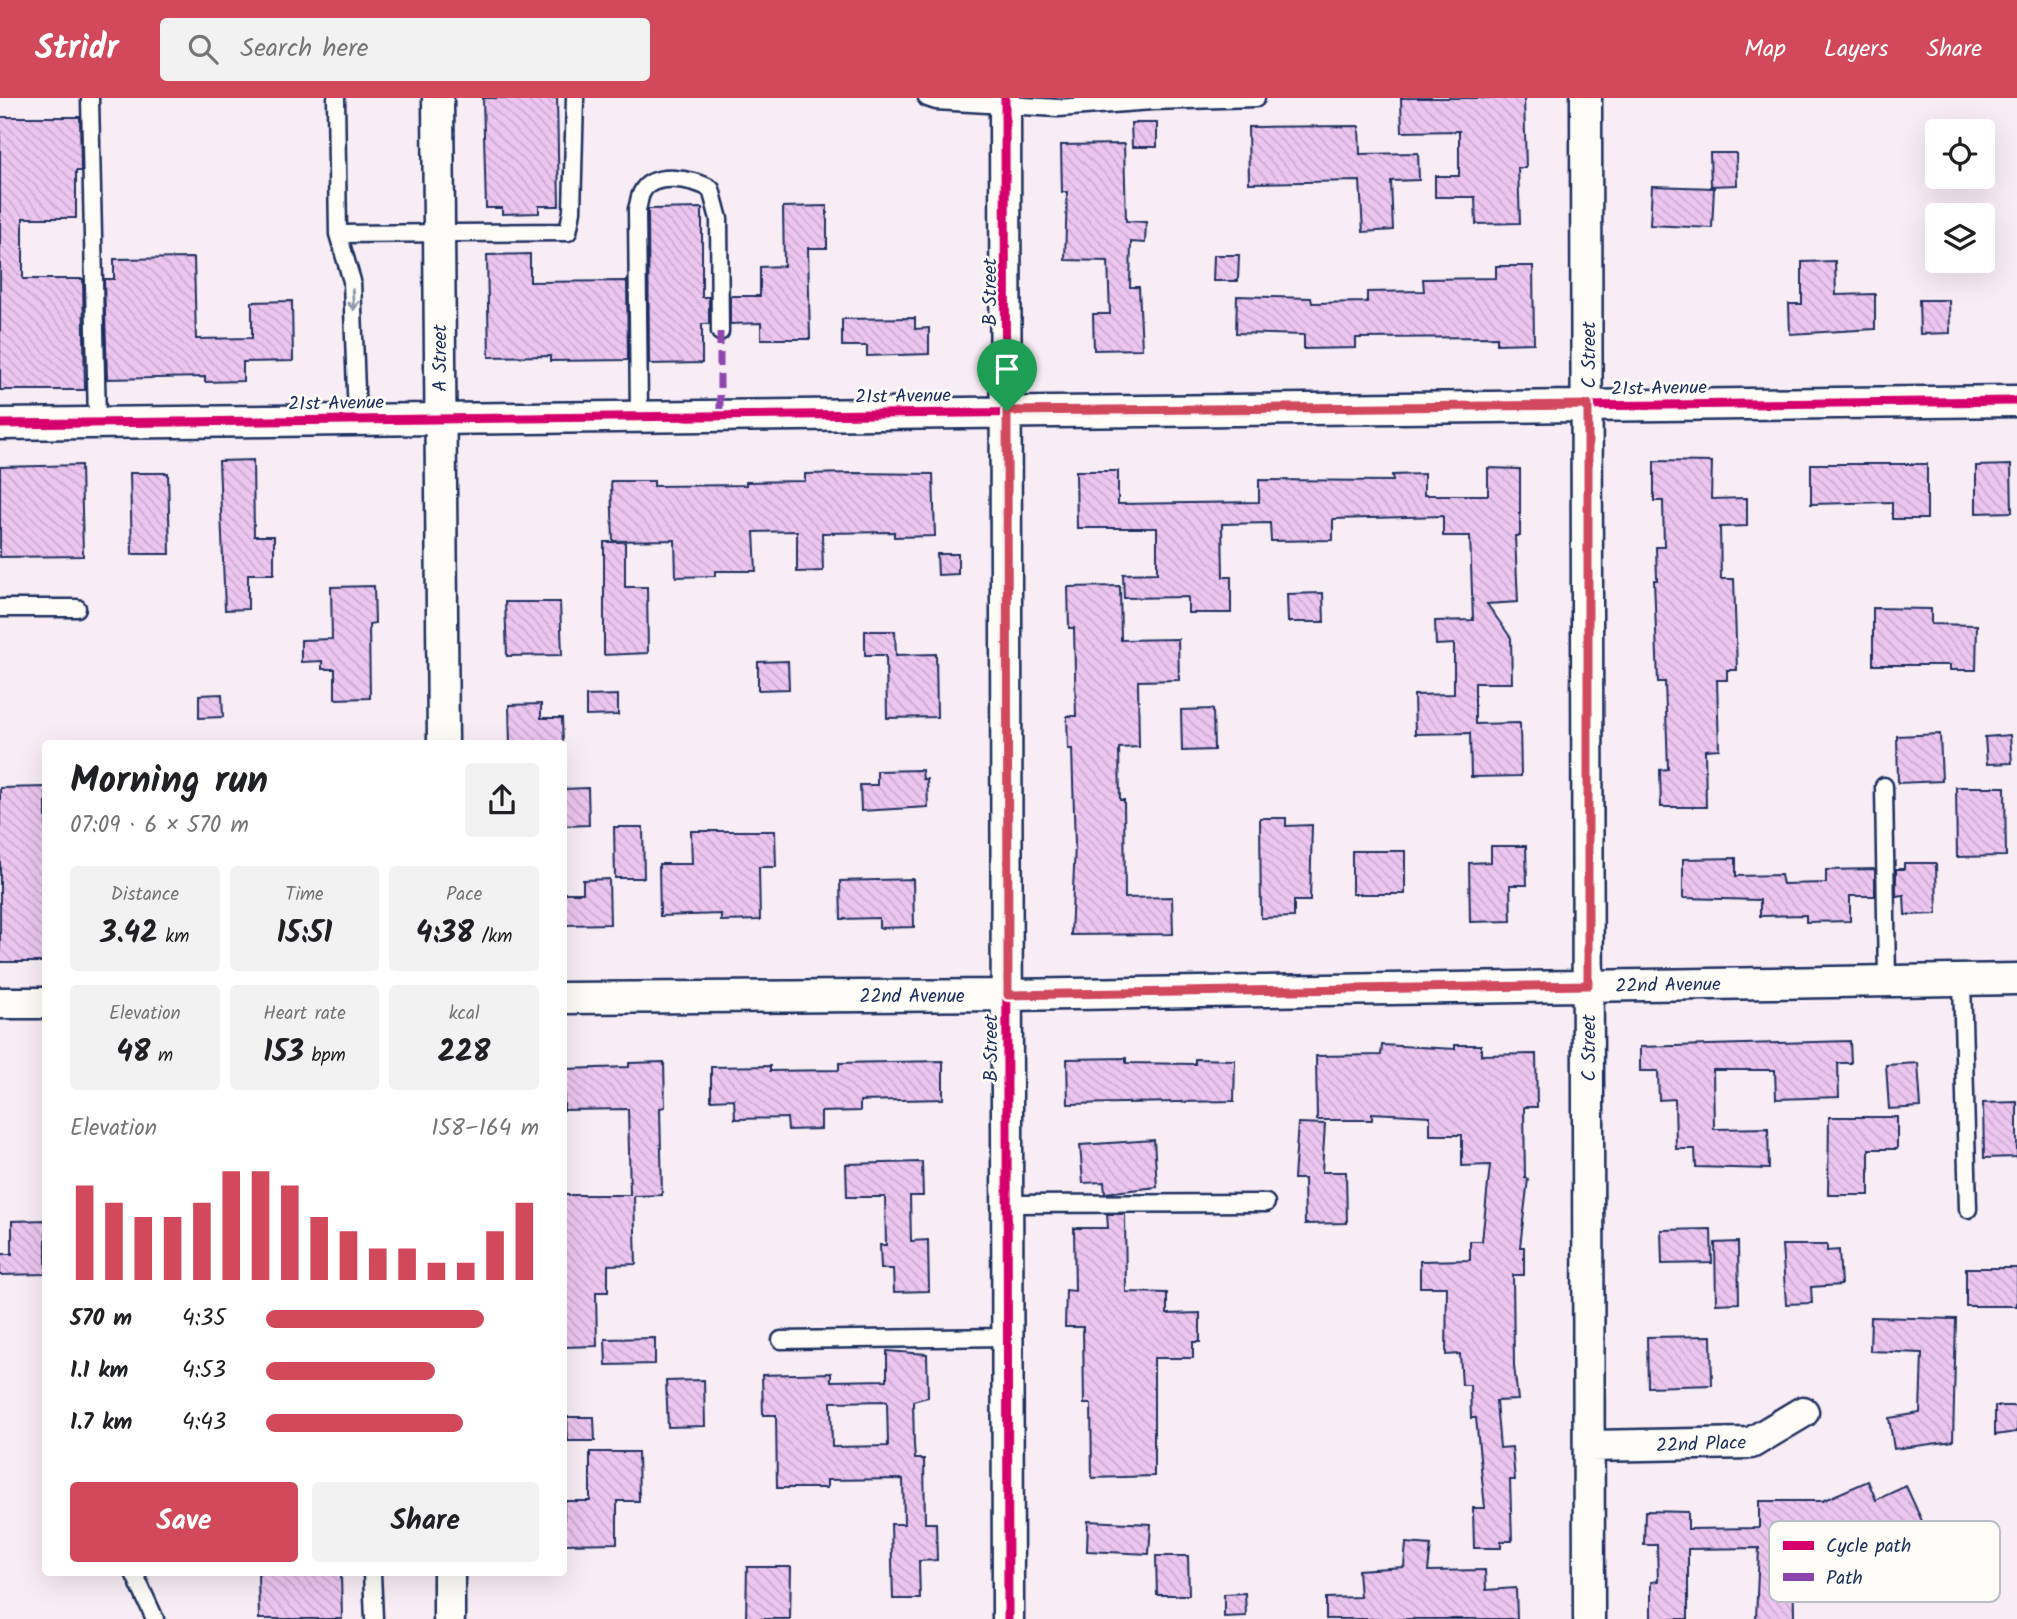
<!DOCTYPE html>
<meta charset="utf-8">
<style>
:root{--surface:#fff;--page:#f2f2f2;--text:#202124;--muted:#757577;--accent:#d1495b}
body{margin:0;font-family:Kalam,sans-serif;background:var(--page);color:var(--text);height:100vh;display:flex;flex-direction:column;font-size:26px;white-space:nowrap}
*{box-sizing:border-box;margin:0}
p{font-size:23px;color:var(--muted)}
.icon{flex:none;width:38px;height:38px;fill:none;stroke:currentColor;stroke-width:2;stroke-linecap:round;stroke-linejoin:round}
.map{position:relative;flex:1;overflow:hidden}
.sheet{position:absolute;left:42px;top:642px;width:525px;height:836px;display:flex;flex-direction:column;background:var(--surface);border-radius:7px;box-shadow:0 7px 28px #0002}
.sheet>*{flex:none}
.controls{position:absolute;left:1925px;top:21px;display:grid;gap:14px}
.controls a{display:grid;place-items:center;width:70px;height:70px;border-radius:7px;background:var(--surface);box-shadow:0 7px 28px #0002;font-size:35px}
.pin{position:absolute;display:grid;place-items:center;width:60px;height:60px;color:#fff;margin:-72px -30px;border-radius:50% 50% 50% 0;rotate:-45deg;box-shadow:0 0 7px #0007}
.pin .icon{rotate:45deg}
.round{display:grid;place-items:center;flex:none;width:74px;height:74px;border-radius:7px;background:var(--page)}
.summary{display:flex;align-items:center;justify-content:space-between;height:119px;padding:0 28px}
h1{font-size:38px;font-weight:700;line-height:52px}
.figures{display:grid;grid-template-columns:repeat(3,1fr);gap:10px;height:119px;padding:7px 28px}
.figures div{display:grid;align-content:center;border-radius:7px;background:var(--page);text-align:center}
.figures b{font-size:30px;font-weight:700}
.figures small{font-size:19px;font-weight:400}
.figures p{font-size:19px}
.chart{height:196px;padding:14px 28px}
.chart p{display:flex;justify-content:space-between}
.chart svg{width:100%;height:126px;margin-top:7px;stroke:var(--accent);stroke-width:6}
.action{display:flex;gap:14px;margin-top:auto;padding:14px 28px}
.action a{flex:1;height:80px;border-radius:7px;background:var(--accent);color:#fff;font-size:28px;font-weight:700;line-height:80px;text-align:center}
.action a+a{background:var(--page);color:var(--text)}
ul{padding:0 28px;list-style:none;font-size:23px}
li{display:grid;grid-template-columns:112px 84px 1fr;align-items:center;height:52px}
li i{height:18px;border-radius:9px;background:var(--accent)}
header{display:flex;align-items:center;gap:42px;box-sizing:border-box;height:98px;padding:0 35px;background:var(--accent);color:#fff}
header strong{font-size:33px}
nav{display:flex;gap:38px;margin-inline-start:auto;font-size:24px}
.search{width:490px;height:63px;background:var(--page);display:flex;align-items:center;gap:18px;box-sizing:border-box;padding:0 24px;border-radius:7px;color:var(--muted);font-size:26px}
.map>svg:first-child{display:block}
.building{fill:url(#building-back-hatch);stroke:#1b2f5e;stroke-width:2;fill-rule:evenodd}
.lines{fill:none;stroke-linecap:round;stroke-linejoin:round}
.lane-casing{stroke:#1b2f5e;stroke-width:21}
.street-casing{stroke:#1b2f5e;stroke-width:35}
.lane{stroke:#fdfcf7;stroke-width:16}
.street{stroke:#fdfcf7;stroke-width:30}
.quiet{stroke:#8e44ad;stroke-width:7;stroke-dasharray:14 7;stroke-linecap:butt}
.cycleway-casing{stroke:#fdfcf7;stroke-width:13}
.cycleway{stroke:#d6006c;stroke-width:9}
.oneway{stroke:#8c96aa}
.route-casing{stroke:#fff;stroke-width:14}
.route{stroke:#d1495b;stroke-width:9}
.labels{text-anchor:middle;stroke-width:5;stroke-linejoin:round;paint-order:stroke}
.street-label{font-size:19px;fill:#1b2f5e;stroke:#fdfcf7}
.key{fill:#fdfcf7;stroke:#b9bec9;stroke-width:2}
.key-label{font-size:19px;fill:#1b2f5e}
</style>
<header>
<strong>Stridr</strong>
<div class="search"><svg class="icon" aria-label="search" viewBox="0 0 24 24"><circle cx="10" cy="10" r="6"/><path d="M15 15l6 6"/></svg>Search here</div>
<nav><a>Map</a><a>Layers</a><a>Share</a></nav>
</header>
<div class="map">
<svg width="2017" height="1521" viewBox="0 0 2017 1521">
<defs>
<pattern id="building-back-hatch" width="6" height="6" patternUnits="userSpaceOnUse" patternTransform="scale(1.75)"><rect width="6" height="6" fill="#edc6f0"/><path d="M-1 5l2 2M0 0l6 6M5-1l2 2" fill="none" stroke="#cbaad0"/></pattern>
</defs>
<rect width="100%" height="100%" fill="#f8ecf5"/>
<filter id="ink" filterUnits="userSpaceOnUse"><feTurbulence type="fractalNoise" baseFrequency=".0143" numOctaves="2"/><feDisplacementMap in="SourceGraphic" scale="14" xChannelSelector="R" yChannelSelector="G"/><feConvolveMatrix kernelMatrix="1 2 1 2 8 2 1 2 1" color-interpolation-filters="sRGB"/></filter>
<g filter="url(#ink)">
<!-- building -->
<path class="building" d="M 483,0 L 557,0 L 559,108 L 539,108 L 539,115 L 502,116 L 502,110 L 486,110 Z
M 1401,0 L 1524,0 L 1526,70 L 1518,70 L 1520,125 L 1476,126 L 1475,99 L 1435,99 L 1435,78 L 1459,78 L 1459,33 L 1402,34 Z
M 0,19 L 80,19 L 81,73 L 76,73 L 76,120 L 23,120 L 23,181 L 83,181 L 85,292 L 0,292 Z
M 1131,25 L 1157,25 L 1157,49 L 1132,49 Z
M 1359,28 L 1360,56 L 1418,55 L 1419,82 L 1391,83 L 1393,132 L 1363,134 L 1360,83 L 1249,85 L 1248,29 Z
M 1124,46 L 1126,123 L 1146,124 L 1145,145 L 1131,144 L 1130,189 L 1139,189 L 1142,251 L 1094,252 L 1093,216 L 1110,216 L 1108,163 L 1065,162 L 1067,94 L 1062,94 L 1061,47 Z
M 1710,55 L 1736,55 L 1737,87 L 1711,88 Z
M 1652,88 L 1714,90 L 1712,130 L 1650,127 Z
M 827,108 L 827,150 L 808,150 L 810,241 L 761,241 L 761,225 L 730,226 L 730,198 L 760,198 L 760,169 L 784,168 L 783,109 Z
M 702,110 L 702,199 L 709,199 L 709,226 L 702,226 L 702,265 L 649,266 L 648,111 Z
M 530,156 L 530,184 L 627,183 L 628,262 L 550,263 L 550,258 L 489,259 L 487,157 Z
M 1214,157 L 1239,157 L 1238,183 L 1213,183 Z
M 194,160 L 196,241 L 252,240 L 252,204 L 292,203 L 293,263 L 243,264 L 243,283 L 205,284 L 205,279 L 107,281 L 104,181 L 114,181 L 114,161 Z
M 1835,163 L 1836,197 L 1875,196 L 1875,231 L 1790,236 L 1789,206 L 1802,206 L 1802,164 Z
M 1496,168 L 1533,168 L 1534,245 L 1497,246 L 1497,239 L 1356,240 L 1356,250 L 1304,251 L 1304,237 L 1236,235 L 1237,198 L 1311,200 L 1312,205 L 1367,204 L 1367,194 L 1424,193 L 1423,181 L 1496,180 Z
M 1919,202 L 1949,202 L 1950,235 L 1920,236 Z
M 915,220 L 915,231 L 929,230 L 929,256 L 867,258 L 867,248 L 842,248 L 842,221 Z
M 253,362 L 254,438 L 274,438 L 274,476 L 248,476 L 248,511 L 225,512 L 219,363 Z
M 1654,363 L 1712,364 L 1711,401 L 1747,400 L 1747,428 L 1720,429 L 1721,481 L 1734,481 L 1737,572 L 1727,572 L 1727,582 L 1717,582 L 1719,651 L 1705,652 L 1706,709 L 1661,709 L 1660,672 L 1668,671 L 1665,584 L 1658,584 L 1654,482 L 1657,482 L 1656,449 L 1664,449 L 1663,403 L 1654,403 Z
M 1811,366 L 1927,366 L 1927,421 L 1892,421 L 1892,404 L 1811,406 Z
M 81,367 L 83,458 L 0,459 L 0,369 Z
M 2011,367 L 2012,414 L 1976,415 L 1976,368 Z
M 1488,370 L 1520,371 L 1520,438 L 1515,438 L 1518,504 L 1487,506 L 1511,540 L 1512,585 L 1475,585 L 1475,626 L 1520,625 L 1521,678 L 1471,679 L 1470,635 L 1415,636 L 1414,597 L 1454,596 L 1454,546 L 1436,547 L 1435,523 L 1473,522 L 1470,438 L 1443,438 L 1443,418 L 1333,421 L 1333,442 L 1271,443 L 1270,425 L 1222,426 L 1223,479 L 1231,479 L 1231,515 L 1188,515 L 1188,499 L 1124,500 L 1123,476 L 1157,475 L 1157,430 L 1077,430 L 1076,373 L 1118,373 L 1118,406 L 1259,404 L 1259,382 L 1393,383 L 1392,377 L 1424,376 L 1424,397 L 1488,397 Z
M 130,375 L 168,375 L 170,456 L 132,456 Z
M 854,375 L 933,376 L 935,438 L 894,439 L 894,434 L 822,435 L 823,473 L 797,474 L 797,433 L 754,434 L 756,473 L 715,473 L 715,478 L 676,479 L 675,442 L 613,443 L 611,383 L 654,383 L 654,388 L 746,387 L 746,384 L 805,383 L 805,376 Z
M 604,444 L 625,444 L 625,489 L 647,489 L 648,555 L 604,557 Z
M 937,456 L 958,456 L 958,476 L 938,477 Z
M 374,488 L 375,525 L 369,526 L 370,600 L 335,601 L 335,571 L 322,571 L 322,563 L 301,564 L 301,542 L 332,541 L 331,489 Z
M 1120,488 L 1121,542 L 1178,541 L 1179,582 L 1138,583 L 1139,649 L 1119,650 L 1120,702 L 1124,702 L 1125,800 L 1172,799 L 1173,836 L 1071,837 L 1075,747 L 1072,651 L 1068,651 L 1067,618 L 1076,618 L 1074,530 L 1069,530 L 1068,489 Z
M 1323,495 L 1324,524 L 1288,524 L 1287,496 Z
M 505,504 L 560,504 L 562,557 L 507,558 Z
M 1873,510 L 1931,511 L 1931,526 L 1977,527 L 1976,572 L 1950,572 L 1950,567 L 1873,567 Z
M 865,533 L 895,533 L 896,557 L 936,556 L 937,619 L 887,620 L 886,557 L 865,557 Z
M 788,563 L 789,591 L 758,592 L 758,564 Z
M 222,596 L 223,619 L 199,620 L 199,597 Z
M 618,597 L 618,617 L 586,618 L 586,598 Z
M 541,606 L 541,620 L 562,620 L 563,646 L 510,646 L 509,607 Z
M 1213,611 L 1214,652 L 1182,653 L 1181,612 Z
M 1940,636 L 1942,683 L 1898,685 L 1897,638 Z
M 2010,637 L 2012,665 L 1987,666 L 1985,639 Z
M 922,672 L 923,681 L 927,681 L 928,709 L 861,713 L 860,687 L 877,687 L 877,673 Z
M 46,689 L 46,864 L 0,864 L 0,690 Z
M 1956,689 L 2005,689 L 2006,758 L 1957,759 Z
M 588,690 L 589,727 L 564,728 L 564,691 Z
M 1260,720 L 1286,720 L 1286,728 L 1312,727 L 1310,803 L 1294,803 L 1294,819 L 1261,820 Z
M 614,729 L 643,729 L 644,780 L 615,780 Z
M 691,733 L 775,733 L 776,769 L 759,769 L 760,822 L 721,823 L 721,816 L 660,818 L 659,766 L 692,766 Z
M 1491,748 L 1526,748 L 1527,787 L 1510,787 L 1511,823 L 1470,824 L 1469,765 L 1491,764 Z
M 1352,753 L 1405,753 L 1405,796 L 1352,796 Z
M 1736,760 L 1736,778 L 1781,777 L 1783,786 L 1826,785 L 1826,772 L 1875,771 L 1875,798 L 1850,798 L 1850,823 L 1806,824 L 1806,817 L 1760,818 L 1760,802 L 1683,800 L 1683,761 Z
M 1904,765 L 1936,765 L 1937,816 L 1905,817 L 1904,797 L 1896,798 L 1896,771 L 1904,771 Z
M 609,781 L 610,826 L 564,827 L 564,795 L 583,795 L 583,782 Z
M 913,781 L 914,829 L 879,830 L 879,820 L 841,821 L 840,783 Z
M 1850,943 L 1851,965 L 1838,965 L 1839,999 L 1776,1001 L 1775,972 L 1713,972 L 1714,1031 L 1768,1030 L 1769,1071 L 1696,1069 L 1695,1051 L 1676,1051 L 1675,1001 L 1659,1002 L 1658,973 L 1640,973 L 1640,949 Z
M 1382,947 L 1455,951 L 1455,947 L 1481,947 L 1481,957 L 1536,956 L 1537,1009 L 1524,1009 L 1525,1080 L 1528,1081 L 1520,1149 L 1524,1149 L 1524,1177 L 1513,1177 L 1514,1268 L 1518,1302 L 1496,1303 L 1500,1350 L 1512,1349 L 1515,1382 L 1510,1382 L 1512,1443 L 1501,1443 L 1501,1450 L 1474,1450 L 1473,1410 L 1485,1410 L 1476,1320 L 1471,1320 L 1470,1287 L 1462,1287 L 1460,1256 L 1446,1257 L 1447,1189 L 1420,1189 L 1420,1163 L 1470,1162 L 1470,1143 L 1482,1143 L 1490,1067 L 1462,1068 L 1462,1037 L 1430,1037 L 1430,1018 L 1372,1015 L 1372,1022 L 1317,1022 L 1316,958 L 1381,957 Z
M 1126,960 L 1126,965 L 1195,966 L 1195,961 L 1235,962 L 1234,1003 L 1068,1006 L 1067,961 Z
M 943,963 L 943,1001 L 860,1003 L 860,1013 L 821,1014 L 821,1031 L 788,1032 L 787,1020 L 735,1021 L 734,1001 L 711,1002 L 711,969 L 770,968 L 770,973 L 839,972 L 839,965 Z
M 664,964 L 665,1009 L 660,1010 L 662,1097 L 634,1098 L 636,1166 L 608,1167 L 608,1194 L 596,1194 L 597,1248 L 564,1249 L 564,1097 L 630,1097 L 628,1011 L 564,1012 L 564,971 L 629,969 L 629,965 Z
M 1918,965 L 1921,1009 L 1889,1011 L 1886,967 Z
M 2017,1004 L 2017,1059 L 1984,1060 L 1983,1005 Z
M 1829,1019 L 1897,1019 L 1897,1051 L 1869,1051 L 1869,1097 L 1828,1097 Z
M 1298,1025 L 1325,1026 L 1322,1074 L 1346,1074 L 1347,1125 L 1305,1126 L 1304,1081 L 1294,1081 Z
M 1154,1042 L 1157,1089 L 1105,1095 L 1104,1084 L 1083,1085 L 1080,1047 Z
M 922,1064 L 923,1098 L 910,1098 L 911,1143 L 928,1142 L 929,1193 L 894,1194 L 893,1171 L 881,1171 L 880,1147 L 886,1147 L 885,1099 L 847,1099 L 846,1066 Z
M 1107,1116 L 1125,1116 L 1126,1194 L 1167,1195 L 1167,1216 L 1200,1215 L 1200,1244 L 1193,1244 L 1193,1260 L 1154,1260 L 1154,1378 L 1092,1380 L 1091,1306 L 1084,1306 L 1083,1229 L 1065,1229 L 1066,1192 L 1075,1193 L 1074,1130 L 1108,1130 Z
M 46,1122 L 46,1176 L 0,1177 L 0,1156 L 12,1156 L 12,1123 Z
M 1711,1131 L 1712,1165 L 1662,1166 L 1661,1132 Z
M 1738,1144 L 1739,1205 L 1716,1206 L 1715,1145 Z
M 1782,1147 L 1827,1147 L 1827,1153 L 1839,1152 L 1841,1187 L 1811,1189 L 1812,1205 L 1786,1206 Z
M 1966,1170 L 2017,1170 L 2017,1208 L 1966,1208 Z
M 1871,1219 L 1956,1221 L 1953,1343 L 1894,1351 L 1889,1320 L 1920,1315 L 1922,1255 L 1870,1253 Z
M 1711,1238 L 1712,1287 L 1648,1289 L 1647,1239 Z
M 655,1240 L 655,1266 L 606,1267 L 605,1241 Z
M 887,1253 L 927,1256 L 928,1299 L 913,1303 L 914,1347 L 915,1361 L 924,1361 L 925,1425 L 936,1425 L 937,1462 L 919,1463 L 920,1501 L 893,1501 L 891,1426 L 904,1426 L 903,1381 L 827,1382 L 827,1390 L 777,1390 L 776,1317 L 763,1317 L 762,1277 L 831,1275 L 831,1283 L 887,1282 ZM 887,1303 L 888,1348 L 832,1349 L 831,1304 Z
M 704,1282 L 705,1328 L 668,1329 L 666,1283 Z
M 1995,1308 L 2017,1308 L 2017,1334 L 1995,1337 Z
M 567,1319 L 594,1319 L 595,1343 L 568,1343 Z
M 590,1354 L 638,1354 L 639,1403 L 617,1403 L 617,1445 L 564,1446 L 564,1403 L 590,1403 Z
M 1868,1383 L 1876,1402 L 1906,1388 L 1928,1436 L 1901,1449 L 1896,1437 L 1863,1452 L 1857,1441 L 1817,1441 L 1817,1455 L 1793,1455 L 1794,1521 L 1756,1521 L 1759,1450 L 1688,1451 L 1688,1521 L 1651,1521 L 1651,1484 L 1658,1483 L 1657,1447 L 1644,1447 L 1645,1413 L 1688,1414 L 1688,1431 L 1759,1430 L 1759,1403 L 1822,1403 Z
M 1088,1423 L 1151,1426 L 1149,1456 L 1087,1453 Z
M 1406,1445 L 1431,1447 L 1428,1473 L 1485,1472 L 1486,1492 L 1516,1490 L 1517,1521 L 1326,1521 L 1326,1500 L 1360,1499 L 1358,1472 L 1404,1469 Z
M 1156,1458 L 1188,1458 L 1189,1497 L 1157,1497 Z
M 747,1469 L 791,1469 L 790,1521 L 746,1521 Z
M 258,1475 L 341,1475 L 342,1521 L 259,1521 Z
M 1245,1495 L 1246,1518 L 1224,1519 L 1224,1496 Z"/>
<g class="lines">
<defs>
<path id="lane" d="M 90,0 L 97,324
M 336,0 L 338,136 L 352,183 L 357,321
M 927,0 L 936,3 L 1058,10 L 1152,3 L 1256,0
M 338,136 L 568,134 L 572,113 L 575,0
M 639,318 L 637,111 C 639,106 639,99 642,94 C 653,73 695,81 711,91 L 719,121 L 720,234
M 0,510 L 77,510
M 1884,688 L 1887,883
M 1962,882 L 1968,1111
M 1008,1106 L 1266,1105
M 781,1242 L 1008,1239
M 134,1475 L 155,1521
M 372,1475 L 374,1521"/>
<path id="street" d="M 438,0 L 443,646
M 1005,0 L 1008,1521
M 1586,0 L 1589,1521
M 0,326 L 2017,303
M 564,900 L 1008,897 L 2017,881
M 0,905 L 46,905
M 1590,1348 L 1751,1345 L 1803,1314
M 449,1475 L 449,1521"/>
</defs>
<!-- lane casing -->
<use href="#lane" class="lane-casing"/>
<!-- street casing -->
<use href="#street" class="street-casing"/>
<!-- lane -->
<use href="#lane" class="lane"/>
<!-- street -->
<use href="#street" class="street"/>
<!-- quiet -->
<path class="quiet" d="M 720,234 L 720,317"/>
<defs>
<path id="cycleway" d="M 1005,0 L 1008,1521
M 0,326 L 2017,303"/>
</defs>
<!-- cycleway casing -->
<use href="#cycleway" class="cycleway-casing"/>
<!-- cycleway -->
<use href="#cycleway" class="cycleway"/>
</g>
<!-- one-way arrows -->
<defs><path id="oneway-shaft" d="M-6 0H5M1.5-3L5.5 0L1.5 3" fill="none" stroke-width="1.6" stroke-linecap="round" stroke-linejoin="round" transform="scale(1.75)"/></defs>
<use class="oneway" href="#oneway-shaft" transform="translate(353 202) rotate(86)"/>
</g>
<g class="lines" filter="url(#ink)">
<defs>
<path id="route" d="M 1588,307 L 1588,887 L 1008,897 L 1007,313 Z"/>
</defs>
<!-- route casing -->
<use href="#route" class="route-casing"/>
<!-- route -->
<use href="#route" class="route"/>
</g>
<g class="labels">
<!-- street labels -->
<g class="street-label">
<text transform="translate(989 194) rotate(-90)" y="7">B Street</text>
<text transform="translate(1588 257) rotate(-90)" y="7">C Street</text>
<text transform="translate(439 260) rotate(-90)" y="7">A Street</text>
<text transform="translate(1659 289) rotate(-1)" y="7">21st Avenue</text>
<text transform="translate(903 297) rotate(-1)" y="7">21st Avenue</text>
<text transform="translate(336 304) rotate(-1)" y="7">21st Avenue</text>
<text transform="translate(1668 886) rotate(-1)" y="7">22nd Avenue</text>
<text x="912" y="904">22nd Avenue</text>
<text transform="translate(990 950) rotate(-90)" y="7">B Street</text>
<text transform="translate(1588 950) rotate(-90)" y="7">C Street</text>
<text transform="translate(1701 1345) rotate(-2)" y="7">22nd Place</text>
</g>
</g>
<!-- legend -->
<rect x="1769" y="1423" width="231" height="81" rx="10" class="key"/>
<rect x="1783" y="1443" width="31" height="9" fill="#d6006c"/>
<rect x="1783" y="1475" width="31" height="8" fill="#8e44ad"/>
<g class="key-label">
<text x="1826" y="1454">Cycle path</text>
<text x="1826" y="1486">Path</text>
</g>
</svg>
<div class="controls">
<a><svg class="icon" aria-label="locate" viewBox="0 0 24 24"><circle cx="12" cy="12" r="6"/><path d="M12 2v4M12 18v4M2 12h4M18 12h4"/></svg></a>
<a><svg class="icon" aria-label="layers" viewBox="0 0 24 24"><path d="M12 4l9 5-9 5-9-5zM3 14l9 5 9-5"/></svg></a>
</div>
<div class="pin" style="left:1007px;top:313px;background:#1e9e55"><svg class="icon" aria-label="arrive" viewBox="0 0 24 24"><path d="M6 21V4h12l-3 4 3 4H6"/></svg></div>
<section class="sheet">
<div class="summary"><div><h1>Morning run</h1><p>07:09 · 6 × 570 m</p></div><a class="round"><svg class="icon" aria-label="share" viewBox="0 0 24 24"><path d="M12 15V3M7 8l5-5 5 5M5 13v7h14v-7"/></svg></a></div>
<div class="figures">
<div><p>Distance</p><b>3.42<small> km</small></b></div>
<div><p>Time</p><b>15:51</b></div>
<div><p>Pace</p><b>4:38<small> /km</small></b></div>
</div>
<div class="figures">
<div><p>Elevation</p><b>48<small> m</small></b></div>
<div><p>Heart rate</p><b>153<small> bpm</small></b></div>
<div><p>kcal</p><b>228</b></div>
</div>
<div class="chart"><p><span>Elevation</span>158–164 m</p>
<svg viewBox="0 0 160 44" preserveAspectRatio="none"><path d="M5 44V11M15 44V17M25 44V22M35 44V22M45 44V17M55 44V6M65 44V6M75 44V11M85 44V22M95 44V27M105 44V33M115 44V33M125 44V38M135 44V38M145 44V27M155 44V17"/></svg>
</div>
<ul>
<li><b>570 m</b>4:35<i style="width:80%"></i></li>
<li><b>1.1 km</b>4:53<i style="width:62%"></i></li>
<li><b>1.7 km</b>4:43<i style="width:72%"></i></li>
</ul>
<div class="action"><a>Save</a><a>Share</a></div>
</section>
</div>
